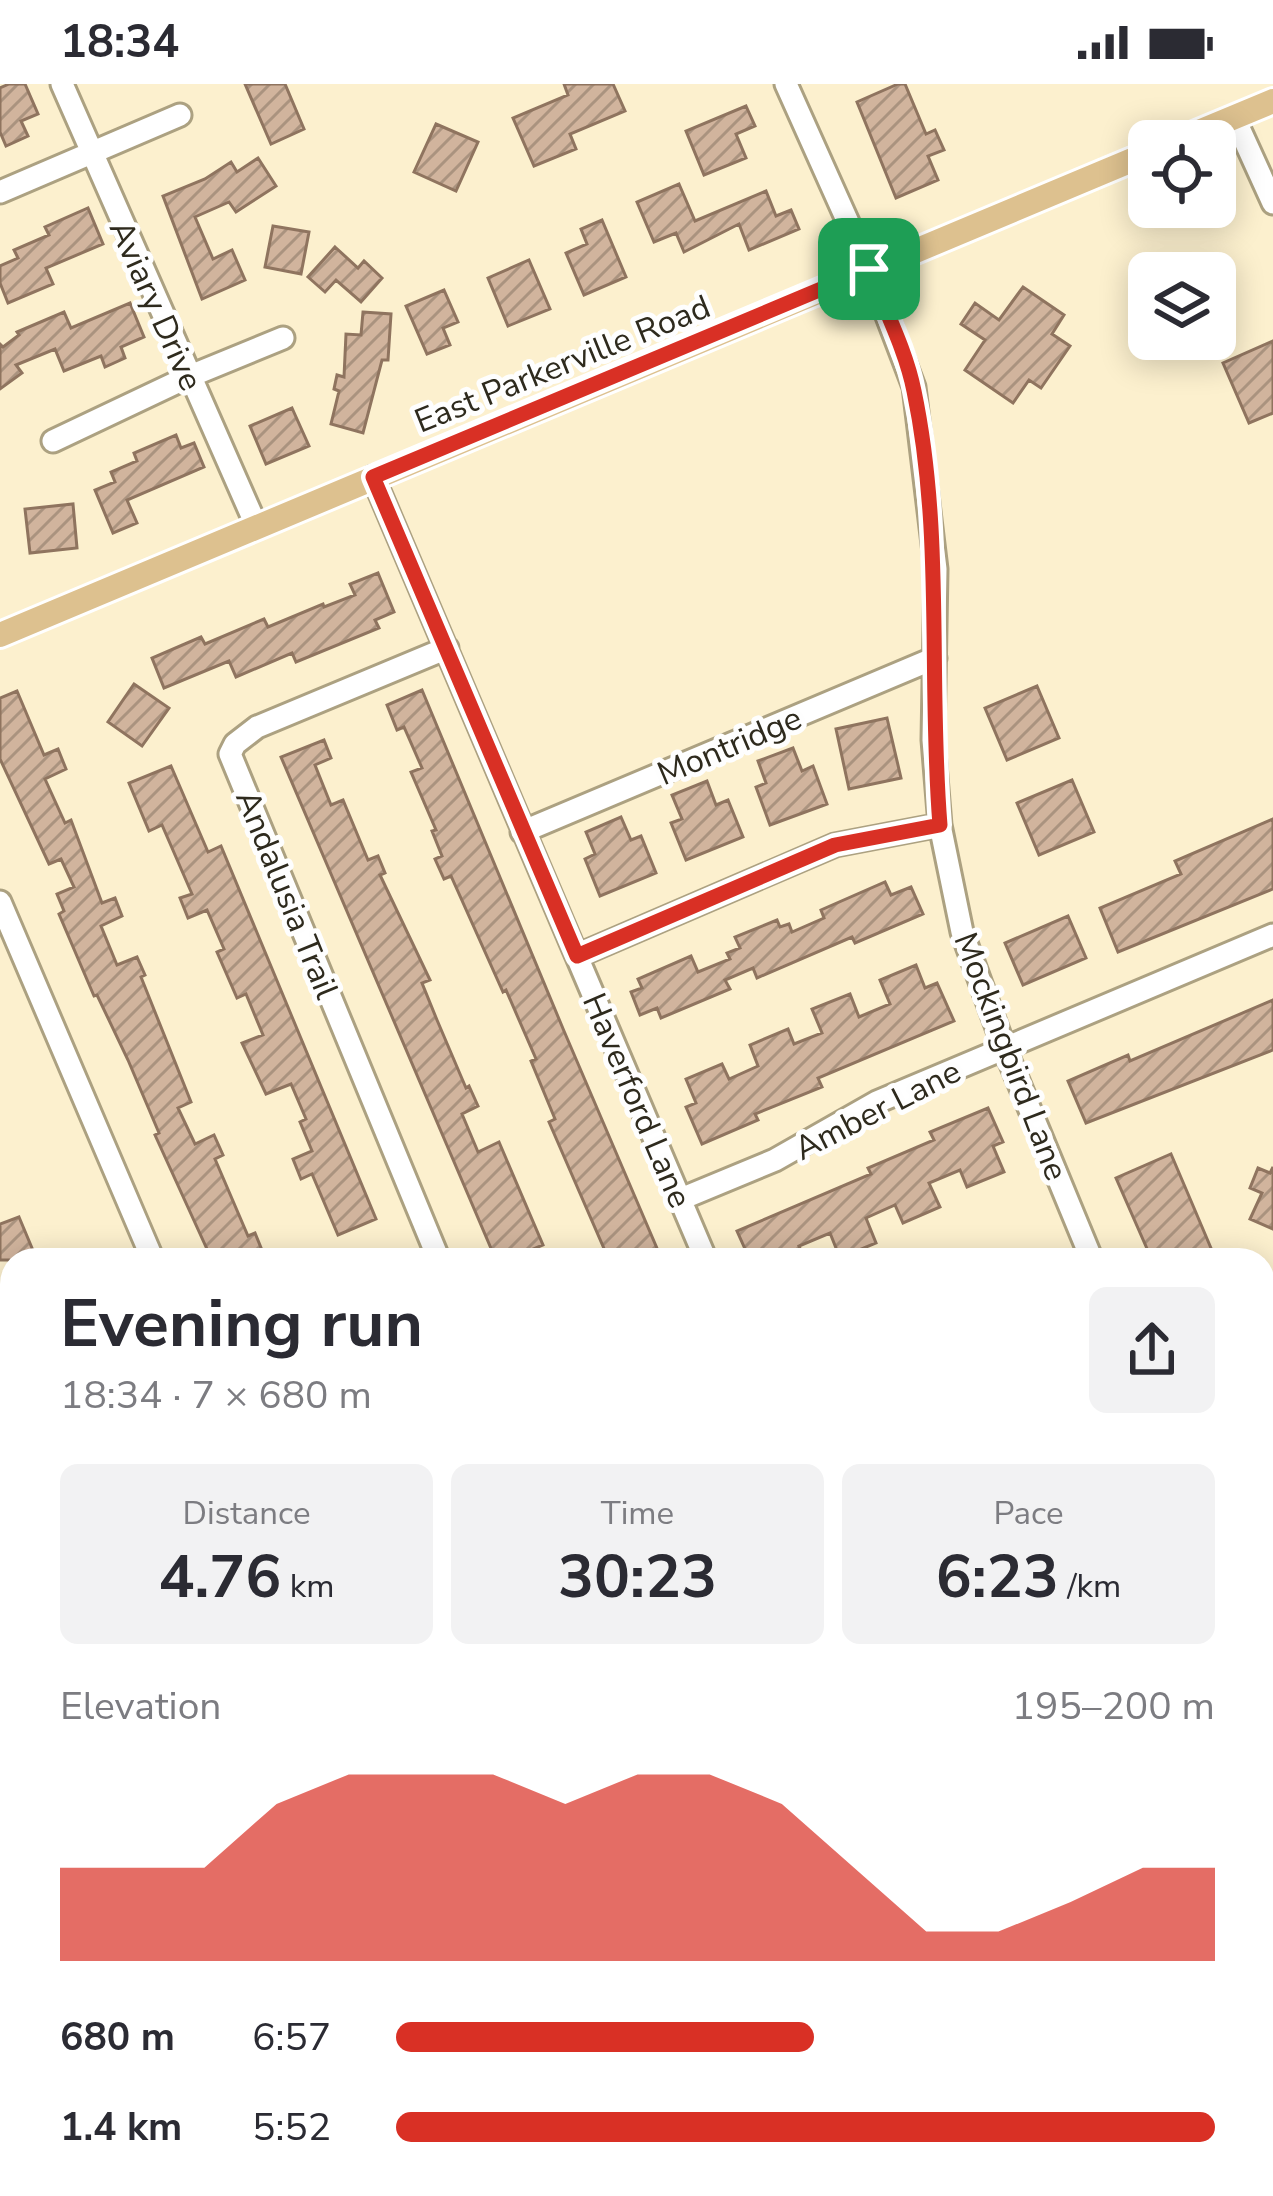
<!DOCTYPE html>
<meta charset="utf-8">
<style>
:root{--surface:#fff;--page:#f2f2f3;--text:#2b2b33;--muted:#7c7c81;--accent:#d93025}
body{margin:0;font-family:"Nunito Sans",sans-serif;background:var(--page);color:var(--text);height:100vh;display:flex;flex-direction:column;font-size:45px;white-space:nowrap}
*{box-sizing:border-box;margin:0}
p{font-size:39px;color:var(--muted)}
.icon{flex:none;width:66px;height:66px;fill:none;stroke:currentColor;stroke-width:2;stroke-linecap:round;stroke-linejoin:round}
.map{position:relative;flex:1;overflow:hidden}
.panel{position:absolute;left:0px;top:1164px;width:1275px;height:948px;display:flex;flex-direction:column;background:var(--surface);border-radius:36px 36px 0 0;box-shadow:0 6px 30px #0003}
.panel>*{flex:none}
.fabs{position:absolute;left:1128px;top:36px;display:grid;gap:24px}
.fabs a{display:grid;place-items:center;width:108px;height:108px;border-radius:18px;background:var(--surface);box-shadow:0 6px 30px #0003;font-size:60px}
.pin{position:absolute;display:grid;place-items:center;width:102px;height:102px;color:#fff;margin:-51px;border-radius:24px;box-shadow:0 6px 18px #0006}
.round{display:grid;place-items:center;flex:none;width:126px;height:126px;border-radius:18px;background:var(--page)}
.overview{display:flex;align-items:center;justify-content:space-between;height:204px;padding:0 60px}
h1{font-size:66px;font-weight:700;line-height:90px}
.figures{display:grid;grid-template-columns:repeat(3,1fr);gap:18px;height:204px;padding:12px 60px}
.figures div{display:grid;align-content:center;border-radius:18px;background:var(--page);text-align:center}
.figures b{font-size:60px;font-weight:700}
.figures small{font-size:33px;font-weight:400}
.figures p{font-size:33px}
.chart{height:336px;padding:24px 60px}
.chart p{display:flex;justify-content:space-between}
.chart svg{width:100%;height:216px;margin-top:12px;fill:var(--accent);opacity:.7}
ul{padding:0 60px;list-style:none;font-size:39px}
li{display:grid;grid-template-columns:192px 144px 1fr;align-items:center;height:90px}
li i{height:30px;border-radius:15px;background:var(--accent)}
.status{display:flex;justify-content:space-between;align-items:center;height:84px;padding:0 60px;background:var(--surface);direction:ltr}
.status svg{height:33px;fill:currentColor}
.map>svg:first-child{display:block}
.building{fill:url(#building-hatch);stroke:#8f745f;stroke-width:3}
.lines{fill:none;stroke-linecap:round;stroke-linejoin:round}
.minor-casing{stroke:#aca181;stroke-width:27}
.major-casing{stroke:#fff;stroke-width:30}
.minor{stroke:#fff;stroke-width:21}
.major{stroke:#ddc18f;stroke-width:24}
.route-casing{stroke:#fff;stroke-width:24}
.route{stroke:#d93025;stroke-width:15}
.labels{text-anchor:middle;stroke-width:10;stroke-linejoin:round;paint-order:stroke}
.street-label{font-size:33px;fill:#2e2a1d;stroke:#fefefe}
</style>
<div class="status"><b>18:34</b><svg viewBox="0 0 49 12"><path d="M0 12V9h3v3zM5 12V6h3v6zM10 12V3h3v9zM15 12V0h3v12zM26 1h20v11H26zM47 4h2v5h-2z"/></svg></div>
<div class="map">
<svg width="1273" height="2112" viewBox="0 0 1273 2112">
<defs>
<pattern id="building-hatch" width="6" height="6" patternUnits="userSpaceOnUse" patternTransform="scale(3)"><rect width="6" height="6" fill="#d1b49d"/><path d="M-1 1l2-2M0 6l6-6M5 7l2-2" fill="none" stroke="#aa937f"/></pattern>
</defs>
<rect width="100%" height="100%" fill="#fcf0ce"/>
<!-- building -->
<path class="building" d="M 9,0 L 25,0 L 38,30 L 21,37 L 28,52 L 6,62 L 0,48 L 0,4 Z
M 245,0 L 285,0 L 304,45 L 271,60 Z
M 564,0 L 613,0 L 625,27 L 570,50 L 576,65 L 534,82 L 513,34 L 568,11 Z
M 898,0 L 905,0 L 926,50 L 935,46 L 944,66 L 928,72 L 938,96 L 896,114 L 857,18 Z
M 746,22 L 755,42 L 736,50 L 746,74 L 704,91 L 686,47 Z
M 436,40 L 478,58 L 456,107 L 414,88 Z
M 258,74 L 276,102 L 236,128 L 229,118 L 195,133 L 213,175 L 232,166 L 245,196 L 202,215 L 163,112 L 205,95 L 231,78 L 237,88 Z
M 679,100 L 695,137 L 766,107 L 776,132 L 791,126 L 799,145 L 749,166 L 739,140 L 684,168 L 676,149 L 654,158 L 637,118 Z
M 88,124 L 103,160 L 46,184 L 53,200 L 8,219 L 0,199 L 0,182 L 18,174 L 14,166 L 49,151 L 45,143 Z
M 602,136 L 626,193 L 584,211 L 566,169 L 587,160 L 581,145 Z
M 273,142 L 309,148 L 301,190 L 265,183 Z
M 335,163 L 358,184 L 364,177 L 382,194 L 361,218 L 336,196 L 325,208 L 308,193 Z
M 529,176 L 550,225 L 508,242 L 488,194 Z
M 1023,203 L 1064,231 L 1052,250 L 1070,262 L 1041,304 L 1029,296 L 1013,319 L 965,286 L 985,256 L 961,240 L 975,219 L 999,236 Z
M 444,206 L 458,238 L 443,244 L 450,261 L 427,270 L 406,222 Z
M 130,219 L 144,253 L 121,263 L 125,274 L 105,283 L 101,272 L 64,287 L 55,265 L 16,281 L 22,289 L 0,305 L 0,260 L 3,263 L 19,251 L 17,248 L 64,228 L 71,244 Z
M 363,228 L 391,230 L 388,276 L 382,276 L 363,349 L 331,340 L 339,307 L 334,305 L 337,291 L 344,293 L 346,250 L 361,251 Z
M 1273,257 L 1273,329 L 1249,339 L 1223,279 Z
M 292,324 L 309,362 L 266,380 L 250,342 Z
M 176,351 L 181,364 L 194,359 L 204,383 L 127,416 L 137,439 L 113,449 L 95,406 L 115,398 L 111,388 L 137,377 L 134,369 Z
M 73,420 L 77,464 L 30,469 L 25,425 Z
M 378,489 L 394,528 L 375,536 L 379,544 L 296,578 L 292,569 L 236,593 L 229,577 L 164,604 L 152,574 L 201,553 L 205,560 L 264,535 L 268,543 L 323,520 L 324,523 L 355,511 L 350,500 Z
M 134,600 L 169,624 L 142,662 L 108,638 Z
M 1037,602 L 1059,654 L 1007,676 L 985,624 Z
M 422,606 L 564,947 L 662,1176 L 609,1176 L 549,1038 L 555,1035 L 531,977 L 536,975 L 506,906 L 503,908 L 451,792 L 444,795 L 435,775 L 442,772 L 432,747 L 436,746 L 411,688 L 422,684 L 404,643 L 397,646 L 387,621 Z
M 17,607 L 44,671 L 58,665 L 66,685 L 45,695 L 65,739 L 71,736 L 102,819 L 115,814 L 122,832 L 101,842 L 117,881 L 137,873 L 145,891 L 141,893 L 191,1018 L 178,1024 L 195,1060 L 214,1051 L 223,1071 L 215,1075 L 248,1152 L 255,1149 L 266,1176 L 212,1176 L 155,1051 L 159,1049 L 128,976 L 97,911 L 94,912 L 59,830 L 64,827 L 57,810 L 74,803 L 61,775 L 49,780 L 0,675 L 0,614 Z
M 887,634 L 901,694 L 849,705 L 836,645 Z
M 324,656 L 331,674 L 315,681 L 331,721 L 343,716 L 368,776 L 378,772 L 385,789 L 380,791 L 430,896 L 422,899 L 437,936 L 466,1004 L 469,1002 L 478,1022 L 462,1030 L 478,1068 L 499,1058 L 543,1161 L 507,1176 L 496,1176 L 281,673 Z
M 793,664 L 802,687 L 813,682 L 827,720 L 770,741 L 756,703 L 766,699 L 758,677 Z
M 171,682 L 208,768 L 221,762 L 376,1135 L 338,1151 L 312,1090 L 301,1095 L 293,1075 L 312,1067 L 300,1038 L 306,1035 L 291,1000 L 266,1010 L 242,959 L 263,951 L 246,910 L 237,914 L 217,868 L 224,865 L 207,826 L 188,834 L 180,814 L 192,810 L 162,741 L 149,747 L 129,699 Z
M 1072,696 L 1094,748 L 1039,771 L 1017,719 Z
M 707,697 L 716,721 L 728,716 L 743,753 L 686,776 L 671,739 L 682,735 L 672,711 Z
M 621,733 L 631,756 L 641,752 L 656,789 L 600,812 L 585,775 L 595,770 L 586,748 Z
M 1273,735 L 1273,805 L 1118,868 L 1100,824 L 1181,790 L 1175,777 Z
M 885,798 L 891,811 L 911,803 L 923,830 L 855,859 L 852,853 L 757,894 L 753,884 L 725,896 L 730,905 L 661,934 L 657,924 L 640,931 L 631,908 L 642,904 L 638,895 L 691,872 L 698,888 L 730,875 L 727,869 L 740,864 L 735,853 L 777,836 L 780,843 L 789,840 L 792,848 L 824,834 L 821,826 Z
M 1068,832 L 1086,874 L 1023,901 L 1005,859 Z
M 916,881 L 925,904 L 937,899 L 954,937 L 818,994 L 822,1003 L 755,1030 L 758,1036 L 702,1060 L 686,1023 L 696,1019 L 686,995 L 722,980 L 729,995 L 758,982 L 750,961 L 788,945 L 794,960 L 822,949 L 812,925 L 850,910 L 859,933 L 890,920 L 880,896 Z
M 1273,916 L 1273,966 L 1086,1039 L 1068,997 L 1128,971 L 1130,977 Z
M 988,1024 L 1003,1058 L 993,1062 L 1004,1088 L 967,1103 L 960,1086 L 929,1099 L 940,1123 L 903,1139 L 895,1121 L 866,1134 L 876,1159 L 840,1174 L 830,1149 L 799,1162 L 805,1176 L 750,1176 L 737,1147 L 871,1090 L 868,1084 L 934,1056 L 930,1048 Z
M 1171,1070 L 1194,1124 L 1216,1176 L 1152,1176 L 1116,1094 Z
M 1273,1083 L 1273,1145 L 1250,1135 L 1262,1109 L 1250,1104 L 1258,1084 L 1270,1089 Z
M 19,1133 L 37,1176 L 0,1176 L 0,1140 Z"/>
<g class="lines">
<defs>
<path id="minor" d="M 62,0 L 256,441
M 786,0 L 869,185 L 914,303 L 936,485 L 933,656 L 940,741 L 962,848 L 1004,963 L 1092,1176
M 1234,33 L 1273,119
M 0,108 L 180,31
M 53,357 L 188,293 L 283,254
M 373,393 L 706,1176
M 522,748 L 935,574
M 0,818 L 153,1176
M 577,872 L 835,761 L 940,741
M 681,1115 L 775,1076 L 877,1018 L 1273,851
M 439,1176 L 230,670 L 235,660 L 257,643 L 447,564
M 0,1339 L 12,1370
M 1263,1383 L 1273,1390
M 1263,1999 L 1273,2022
M 0,2074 L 12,2094
M 326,2100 L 331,2112
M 547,2100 L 552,2112
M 829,2100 L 834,2112
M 980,2112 L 1009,2100"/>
<path id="major" d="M 1177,57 L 1273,17
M 0,551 L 1149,69"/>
</defs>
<!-- minor casing -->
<use href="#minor" class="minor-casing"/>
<!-- major casing -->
<use href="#major" class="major-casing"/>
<!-- minor -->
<use href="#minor" class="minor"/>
<!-- major -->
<use href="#major" class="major"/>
</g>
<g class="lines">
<defs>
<path id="route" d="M 869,185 C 884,224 906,266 914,307 C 944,450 928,596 940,741 L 835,761 L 577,872 L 373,393 Z"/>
</defs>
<!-- route casing -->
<use href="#route" class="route-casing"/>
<!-- route -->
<use href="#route" class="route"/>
</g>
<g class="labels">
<!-- street labels -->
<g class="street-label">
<text transform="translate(157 221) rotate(66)" y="12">Aviary Drive</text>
<text transform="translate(562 279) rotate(-22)" y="12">East Parkerville Road</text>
<text transform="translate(729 661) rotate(-23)" y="12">Montridge</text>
<text transform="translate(288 810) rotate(68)" y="12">Andalusia Trail</text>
<text transform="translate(1012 972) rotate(69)" y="12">Mockingbird Lane</text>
<text transform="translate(638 1016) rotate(67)" y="12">Haverford Lane</text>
<text transform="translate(877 1025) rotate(-27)" y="12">Amber Lane</text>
</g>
</g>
</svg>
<div class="fabs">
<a><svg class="icon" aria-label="locate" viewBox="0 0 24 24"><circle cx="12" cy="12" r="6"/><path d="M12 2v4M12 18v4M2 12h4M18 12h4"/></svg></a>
<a><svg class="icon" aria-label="layers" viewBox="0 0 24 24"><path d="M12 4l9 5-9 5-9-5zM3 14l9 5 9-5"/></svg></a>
</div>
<div class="pin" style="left:869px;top:185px;background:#1e9e55"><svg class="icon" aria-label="arrive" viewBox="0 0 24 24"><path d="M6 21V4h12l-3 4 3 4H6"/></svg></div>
<section class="panel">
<div class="overview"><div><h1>Evening run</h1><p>18:34 · 7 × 680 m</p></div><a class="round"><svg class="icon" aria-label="share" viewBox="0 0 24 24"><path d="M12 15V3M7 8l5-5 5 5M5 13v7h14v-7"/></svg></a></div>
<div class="figures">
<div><p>Distance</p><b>4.76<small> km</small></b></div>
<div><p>Time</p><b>30:23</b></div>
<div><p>Pace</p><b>6:23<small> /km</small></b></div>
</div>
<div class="chart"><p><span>Elevation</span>195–200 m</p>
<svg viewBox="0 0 160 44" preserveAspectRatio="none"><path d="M0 44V25L10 25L20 25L30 12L40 6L50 6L60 6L70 12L80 6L90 6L100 12L110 25L120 38L130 38L140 32L150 25L160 25V44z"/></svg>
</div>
<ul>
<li><b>680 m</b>6:57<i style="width:51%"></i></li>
<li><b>1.4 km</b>5:52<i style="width:100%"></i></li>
</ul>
</section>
</div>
